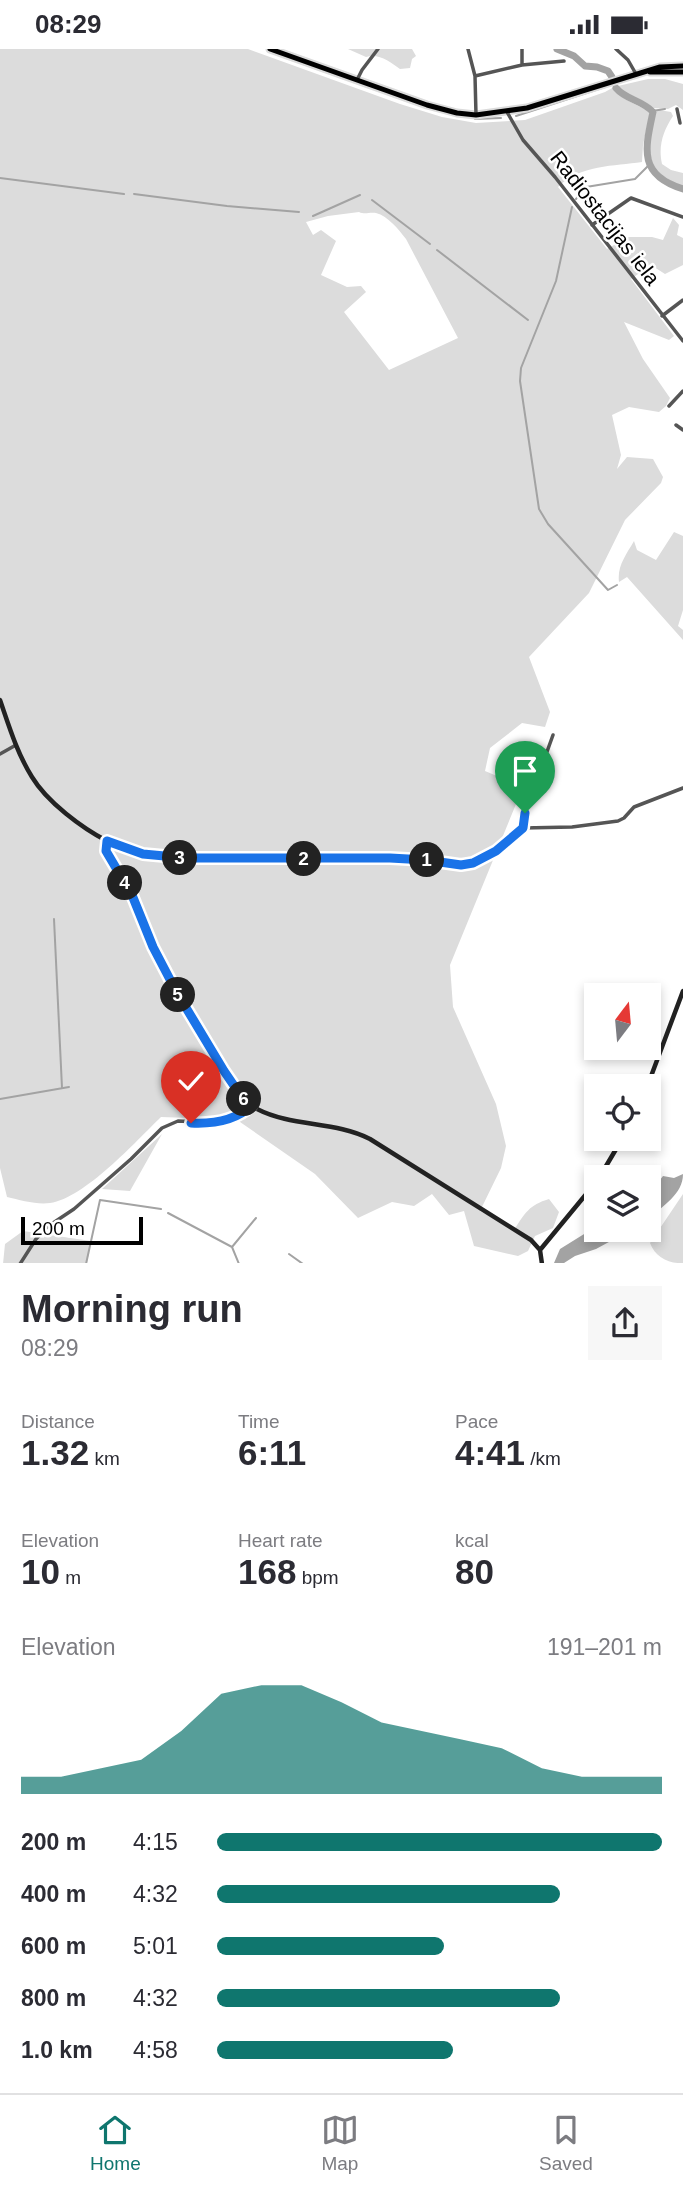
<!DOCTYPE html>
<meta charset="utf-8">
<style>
:root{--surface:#fff;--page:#f7f7f7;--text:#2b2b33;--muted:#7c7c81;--line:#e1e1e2;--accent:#0f766e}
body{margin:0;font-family:Arial,sans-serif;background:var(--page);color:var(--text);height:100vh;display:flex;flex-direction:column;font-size:26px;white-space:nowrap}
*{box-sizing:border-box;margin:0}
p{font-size:23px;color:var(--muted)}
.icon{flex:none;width:38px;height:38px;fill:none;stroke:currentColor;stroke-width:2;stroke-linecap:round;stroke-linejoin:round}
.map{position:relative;height:1214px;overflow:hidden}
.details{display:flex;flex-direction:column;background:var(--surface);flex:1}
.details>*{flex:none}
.needle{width:46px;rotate:16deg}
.fabs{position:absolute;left:584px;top:934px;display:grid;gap:14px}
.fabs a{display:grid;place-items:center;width:77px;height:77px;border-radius:0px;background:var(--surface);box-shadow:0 4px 10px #0003;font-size:35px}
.scale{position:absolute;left:21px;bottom:18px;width:122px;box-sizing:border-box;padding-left:7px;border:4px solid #000;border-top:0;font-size:19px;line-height:24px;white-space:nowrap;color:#000;-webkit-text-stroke:5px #fff;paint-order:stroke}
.pin{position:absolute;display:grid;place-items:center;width:60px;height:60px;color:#fff;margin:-72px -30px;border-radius:50% 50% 50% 0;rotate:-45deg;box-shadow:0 0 7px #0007}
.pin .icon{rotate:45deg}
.km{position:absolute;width:35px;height:35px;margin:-18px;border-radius:50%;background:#222;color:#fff;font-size:19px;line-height:35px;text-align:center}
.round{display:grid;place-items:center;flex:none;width:74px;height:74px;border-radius:0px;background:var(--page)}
.head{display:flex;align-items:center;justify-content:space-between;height:119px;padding:0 21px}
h1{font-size:38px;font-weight:800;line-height:52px}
.metrics{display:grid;grid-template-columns:repeat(3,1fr);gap:10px;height:119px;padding:7px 21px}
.metrics div{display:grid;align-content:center}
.metrics b{font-size:35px;font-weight:800}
.metrics small{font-size:19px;font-weight:400}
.metrics p{font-size:19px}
.chart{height:196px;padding:14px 21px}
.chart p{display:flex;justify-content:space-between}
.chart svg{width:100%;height:126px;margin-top:7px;fill:var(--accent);opacity:.7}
ul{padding:0 21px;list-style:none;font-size:23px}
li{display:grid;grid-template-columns:112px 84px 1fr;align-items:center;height:52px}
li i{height:18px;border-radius:9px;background:var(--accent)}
.status{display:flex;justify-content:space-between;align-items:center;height:49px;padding:0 35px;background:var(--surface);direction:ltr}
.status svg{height:19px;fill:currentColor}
.tab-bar{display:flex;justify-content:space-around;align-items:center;height:98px;border-top:2px solid var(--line);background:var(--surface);font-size:19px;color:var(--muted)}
.tab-bar a{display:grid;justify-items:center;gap:4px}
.tab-bar .on{color:var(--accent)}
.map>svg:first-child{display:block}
.green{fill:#dcdcdc;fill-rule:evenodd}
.water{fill:#a3a3a3}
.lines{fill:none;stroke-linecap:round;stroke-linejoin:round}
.stream{stroke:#a3a3a3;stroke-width:2}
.river{stroke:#a3a3a3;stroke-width:7}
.primary-casing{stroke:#dbdbdb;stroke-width:9}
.street{stroke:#555;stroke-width:3.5}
.secondary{stroke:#222;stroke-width:4.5}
.primary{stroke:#000;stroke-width:5}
.route-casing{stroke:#fff;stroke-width:14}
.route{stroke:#1a73e8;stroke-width:9}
.labels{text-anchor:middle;stroke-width:5;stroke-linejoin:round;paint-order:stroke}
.street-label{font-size:21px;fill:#000;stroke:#fff}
</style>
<div class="status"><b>08:29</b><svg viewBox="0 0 49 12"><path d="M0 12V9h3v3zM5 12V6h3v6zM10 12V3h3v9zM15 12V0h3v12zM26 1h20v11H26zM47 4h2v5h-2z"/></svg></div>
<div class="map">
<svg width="683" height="1215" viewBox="0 0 683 1215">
<rect width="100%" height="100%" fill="#fff"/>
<!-- green -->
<path class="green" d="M 0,0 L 248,0 L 400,55 L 442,68 L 476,74 L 525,71 L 605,43 L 614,38 L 625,50 L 650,63 L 643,96 L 642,113 C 615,117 579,116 558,138 L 607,200 L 628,188 L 652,188 L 663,191 L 673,169 L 679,176 L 677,186 L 683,189 L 683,216 L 665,225 L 651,216 L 631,230 L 674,287 L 669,291 L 624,273 L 643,310 L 670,349 L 666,357 L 659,363 L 629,358 L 612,366 L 621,406 L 617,420 L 627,408 L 653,410 L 663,428 L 661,434 L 625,471 L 589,544 L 529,608 L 550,663 L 545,678 L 522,674 L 490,699 L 485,722 L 523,738 L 450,916 L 453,958 L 496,1055 L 506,1097 L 501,1119 L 480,1162 L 514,1181 C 525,1164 529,1156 549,1150 L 559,1163 L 553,1179 L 535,1187 L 528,1202 L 518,1207 L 474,1197 L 464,1162 L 449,1166 L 432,1145 L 414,1157 L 392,1153 L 358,1169 L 315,1125 L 227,1064 L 217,1070 L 161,1068 C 135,1093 85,1149 50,1154 C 37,1156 20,1151 7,1148 L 0,1119 ZM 359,163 C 365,166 369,163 376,164 C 388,167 399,181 406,190 L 458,289 L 389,321 L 344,263 L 366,243 L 361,237 L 347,238 L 321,226 L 336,192 L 321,181 L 313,186 L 306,173 L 328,167 Z
M 348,0 L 412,0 L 416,7 L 412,10 L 410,19 L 400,20 C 390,13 379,4 366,8 Z
M 648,30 L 665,30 L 683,35 L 683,61 L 676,56 L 668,60 L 653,59 L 647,54 L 620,41 L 618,37 Z
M 659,61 L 671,63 L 673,67 C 663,82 658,97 662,115 L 671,121 L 683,124 L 683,138 C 642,120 647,101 656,63 Z
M 674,483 L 683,487 L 683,561 L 678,577 L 683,581 L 683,591 L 627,528 L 619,533 C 617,517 626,506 634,492 L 637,501 L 656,511 Z
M 162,1085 L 130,1142 L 102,1140 Z
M 683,1145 L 683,1214 C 669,1215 655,1208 650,1194 Z
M 23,1182 L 91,1192 L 87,1214 L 3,1215 L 5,1195 Z"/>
<!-- water -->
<path class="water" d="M 683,1125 C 683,1145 663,1157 649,1169 L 649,1145 L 663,1127 L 674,1129 Z
M 597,1177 L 597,1181 L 631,1181 L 596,1200 L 575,1207 L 564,1214 L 554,1214 L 560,1200 Z"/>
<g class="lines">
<!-- stream -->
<path class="stream" d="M 652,62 L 665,60
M 516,67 L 605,38
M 475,70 L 501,69
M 0,129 L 124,145
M 134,145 L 227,157 L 299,163
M 576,150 L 586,138 L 635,130 L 649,116
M 372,151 L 430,195
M 572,158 L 556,232 L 521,319 L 520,332 L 539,460 L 548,475 L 608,541 L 617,536
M 313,167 L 360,146
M 437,201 L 528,271
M 54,870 L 62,1039
M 0,1050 L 69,1038
M 168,1164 L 232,1198 L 239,1215
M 232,1198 L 256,1169
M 289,1205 L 303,1215
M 86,1215 L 100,1151 L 161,1160"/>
<!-- river -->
<path class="river" d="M 557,0 L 574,7 L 585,17 L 597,18 L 608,22 L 612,28
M 616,39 C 626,51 642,51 653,63 C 645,100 638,126 683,140"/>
<defs>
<path id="primary" d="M 270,0 L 427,56 L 457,64 L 476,66 L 527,59 L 660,18 L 683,17
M 650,23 L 683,23"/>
</defs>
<!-- primary casing -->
<use href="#primary" class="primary-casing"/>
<!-- street -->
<path class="street" d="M 468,0 L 475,27
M 522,0 L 522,16
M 616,0 L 628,11 L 636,25
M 357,31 L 362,21 L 378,0
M 677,60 L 680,74
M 507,63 L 523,91 L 555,128 L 683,292
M 476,66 L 475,27 L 522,16 L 564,12
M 592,176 L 631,149 L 683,168
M 662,267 L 683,251
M 669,357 L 683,342
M 676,376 L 683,381
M 0,705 L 16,696
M 523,779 L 525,764 L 553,686
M 107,792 L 143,805 L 186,809 L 390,809 L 426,811 L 461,816 L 473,814 L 496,802 L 523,779 L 572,778 L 618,772 L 624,769 L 634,758 L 683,739
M 20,1215 L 36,1190 L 47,1178 L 74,1160 L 131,1110 L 162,1079 L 178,1072 L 217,1074 L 241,1065 L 251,1057"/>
<!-- secondary -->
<path class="secondary" d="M 0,651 C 9,677 17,704 32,728 C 47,753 82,779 107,792 L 106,802 C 118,822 131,841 140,863 C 145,876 149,890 155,903 C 173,938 194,972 214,1005 C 225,1023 237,1050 257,1060 C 292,1078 335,1072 370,1090 L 531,1191 L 540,1201 L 542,1215
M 647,1038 L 683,942
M 599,1129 L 622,1090
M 540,1201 L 597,1132"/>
<!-- primary -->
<use href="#primary" class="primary"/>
</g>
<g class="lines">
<defs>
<path id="route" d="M 191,1074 C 212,1075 235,1072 251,1057 L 239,1044 L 224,1022 L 176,942 L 153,898 L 132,846 L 106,802 L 107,792 L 143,805 L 186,809 L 390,809 L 426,811 L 461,816 L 473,814 L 496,802 L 523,779 L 525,764"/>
</defs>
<!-- route casing -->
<use href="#route" class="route-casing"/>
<!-- route -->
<use href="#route" class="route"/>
</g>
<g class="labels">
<!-- street labels -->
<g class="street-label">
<text transform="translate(605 169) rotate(52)" y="7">Radiostacijas iela</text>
</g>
</g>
</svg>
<div class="fabs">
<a><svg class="needle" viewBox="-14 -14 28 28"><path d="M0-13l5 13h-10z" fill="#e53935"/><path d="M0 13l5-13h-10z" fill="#7c7c81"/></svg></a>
<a><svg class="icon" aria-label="locate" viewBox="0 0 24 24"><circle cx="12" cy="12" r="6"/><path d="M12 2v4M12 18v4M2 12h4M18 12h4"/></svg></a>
<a><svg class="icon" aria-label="layers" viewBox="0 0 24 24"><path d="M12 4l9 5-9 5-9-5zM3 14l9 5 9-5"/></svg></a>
</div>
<div class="scale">200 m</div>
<div class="pin" style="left:525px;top:764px;background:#1e9e55"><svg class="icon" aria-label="arrive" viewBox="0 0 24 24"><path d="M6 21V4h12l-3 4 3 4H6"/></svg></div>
<div class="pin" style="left:191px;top:1074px;background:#d93025"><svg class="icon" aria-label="check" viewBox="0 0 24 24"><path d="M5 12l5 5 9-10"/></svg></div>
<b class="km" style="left:427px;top:811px">1</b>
<b class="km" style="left:304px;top:810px">2</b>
<b class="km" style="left:180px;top:809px">3</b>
<b class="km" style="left:125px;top:834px">4</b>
<b class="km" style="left:178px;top:946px">5</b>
<b class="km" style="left:244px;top:1050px">6</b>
</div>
<section class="details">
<div class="head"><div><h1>Morning run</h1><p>08:29</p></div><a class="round"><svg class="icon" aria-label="share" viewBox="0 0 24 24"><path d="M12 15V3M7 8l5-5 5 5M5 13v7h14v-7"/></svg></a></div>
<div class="metrics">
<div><p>Distance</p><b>1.32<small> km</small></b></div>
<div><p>Time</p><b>6:11</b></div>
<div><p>Pace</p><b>4:41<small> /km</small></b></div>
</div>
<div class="metrics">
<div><p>Elevation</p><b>10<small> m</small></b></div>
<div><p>Heart rate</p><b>168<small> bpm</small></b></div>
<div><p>kcal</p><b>80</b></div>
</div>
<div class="chart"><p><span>Elevation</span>191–201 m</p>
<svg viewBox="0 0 160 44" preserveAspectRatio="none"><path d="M0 44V38L10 38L20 35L30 32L40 22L50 9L60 6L70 6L80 12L90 19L100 22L110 25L120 28L130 35L140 38L150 38L160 38V44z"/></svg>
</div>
<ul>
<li><b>200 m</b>4:15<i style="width:100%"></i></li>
<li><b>400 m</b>4:32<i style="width:77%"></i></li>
<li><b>600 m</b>5:01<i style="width:51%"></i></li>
<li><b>800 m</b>4:32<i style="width:77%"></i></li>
<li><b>1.0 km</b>4:58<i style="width:53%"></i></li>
</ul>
</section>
<nav class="tab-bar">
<a class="on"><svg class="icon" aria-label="home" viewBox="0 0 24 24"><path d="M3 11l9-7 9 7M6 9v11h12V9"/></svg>Home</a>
<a><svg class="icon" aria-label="map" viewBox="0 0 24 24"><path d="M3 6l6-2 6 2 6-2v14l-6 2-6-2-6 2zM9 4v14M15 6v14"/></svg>Map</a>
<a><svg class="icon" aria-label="saved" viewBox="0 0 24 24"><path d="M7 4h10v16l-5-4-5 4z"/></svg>Saved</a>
</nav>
